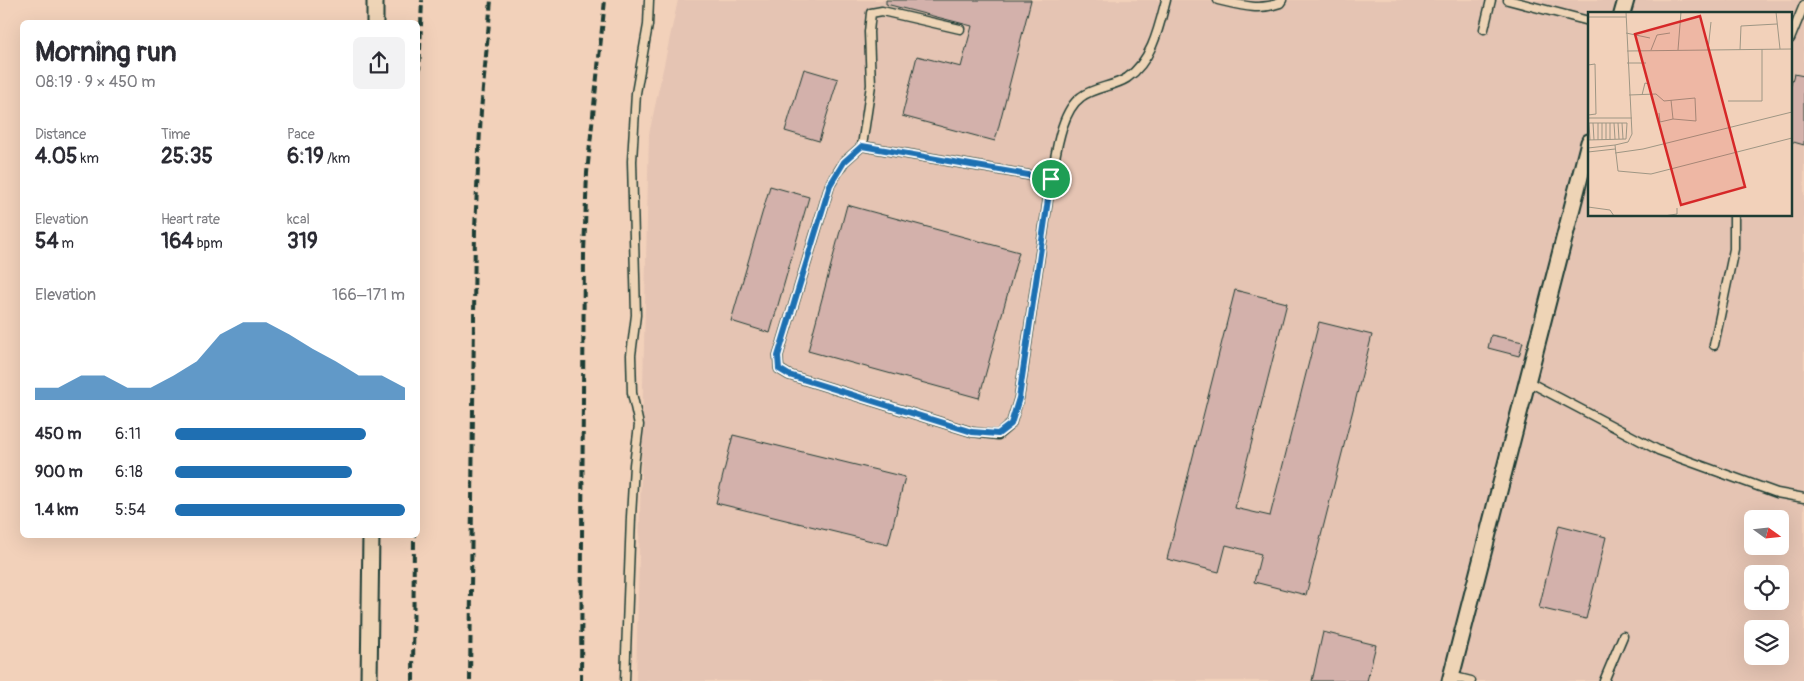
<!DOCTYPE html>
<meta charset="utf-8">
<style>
:root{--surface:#fff;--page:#f2f2f3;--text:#2b2b33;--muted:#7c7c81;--accent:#1f6fb2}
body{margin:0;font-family:Pangolin,sans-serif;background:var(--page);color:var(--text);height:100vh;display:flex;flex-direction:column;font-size:19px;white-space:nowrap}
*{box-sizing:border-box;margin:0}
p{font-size:16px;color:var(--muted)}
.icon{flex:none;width:28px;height:28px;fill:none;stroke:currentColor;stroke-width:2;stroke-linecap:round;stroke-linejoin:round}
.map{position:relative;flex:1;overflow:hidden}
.details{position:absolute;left:20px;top:20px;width:400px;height:518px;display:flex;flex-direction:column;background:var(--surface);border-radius:8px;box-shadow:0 5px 20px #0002}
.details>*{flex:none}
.needle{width:32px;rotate:105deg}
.buttons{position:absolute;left:1744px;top:510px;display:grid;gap:10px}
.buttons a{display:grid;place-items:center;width:45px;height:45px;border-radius:8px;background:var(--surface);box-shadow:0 5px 20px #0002;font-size:25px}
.pin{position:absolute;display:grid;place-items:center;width:42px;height:42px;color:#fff;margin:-21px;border:2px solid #fff;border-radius:50%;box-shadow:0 1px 5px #0007}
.round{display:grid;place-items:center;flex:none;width:52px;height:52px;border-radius:8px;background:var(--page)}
.overview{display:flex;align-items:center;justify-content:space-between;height:85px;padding:0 15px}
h1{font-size:28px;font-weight:700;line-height:38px}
.metrics{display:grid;grid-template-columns:repeat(3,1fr);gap:8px;height:85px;padding:5px 15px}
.metrics div{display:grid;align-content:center}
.metrics b{font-size:21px;font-weight:700}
.metrics small{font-size:14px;font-weight:400}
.metrics p{font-size:14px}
.chart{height:140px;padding:10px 15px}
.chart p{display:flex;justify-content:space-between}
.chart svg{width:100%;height:90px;margin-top:5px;fill:var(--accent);opacity:.7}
ul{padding:0 15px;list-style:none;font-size:16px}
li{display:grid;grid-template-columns:80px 60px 1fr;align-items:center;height:38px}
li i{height:12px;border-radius:6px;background:var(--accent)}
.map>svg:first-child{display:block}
.built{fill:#e5c4b3;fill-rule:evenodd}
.building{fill:#d3b1ab;stroke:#1f3d34}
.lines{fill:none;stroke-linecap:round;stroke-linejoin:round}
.lane-casing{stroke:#1f3d34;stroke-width:11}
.street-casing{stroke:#1f3d34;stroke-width:19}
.lane{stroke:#eed4b6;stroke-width:8}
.street{stroke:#eed4b6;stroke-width:15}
.rail{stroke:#1f3d34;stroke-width:4;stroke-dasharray:8 4;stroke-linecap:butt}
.route-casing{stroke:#fff;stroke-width:10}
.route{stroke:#1f6fb2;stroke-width:6}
.inset-road{fill:none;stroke:#9e9684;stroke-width:1}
.view{fill:#d62828;fill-opacity:0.15;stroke:#d62828;stroke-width:2.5}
.inset-edge{fill:none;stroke:#1f3d34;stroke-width:2.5}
</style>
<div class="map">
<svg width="1804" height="681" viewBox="0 0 1804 681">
<rect width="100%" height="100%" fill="#f2d1ba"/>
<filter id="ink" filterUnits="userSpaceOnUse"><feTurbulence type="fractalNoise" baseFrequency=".02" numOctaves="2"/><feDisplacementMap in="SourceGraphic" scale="10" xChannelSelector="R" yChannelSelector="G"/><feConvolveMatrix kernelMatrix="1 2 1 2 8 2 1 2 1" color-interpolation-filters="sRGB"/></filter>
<g filter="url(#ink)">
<!-- built -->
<path class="built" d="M 678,0 L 1804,0 L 1804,681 L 636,681 L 649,134 ZM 1589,14 L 1790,14 L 1790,215 L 1589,215 ZM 1752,519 L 1780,519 L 1780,546 L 1752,546 ZM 1752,574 L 1780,574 L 1780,601 L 1752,601 ZM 1752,629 L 1780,629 L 1780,656 L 1752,656 Z"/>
<!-- building -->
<path class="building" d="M 886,0 L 1031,0 L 995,141 L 902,116 L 917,56 L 961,67 L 972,26 L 886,4 Z
M 804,69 L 838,79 L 819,141 L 785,131 Z
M 1794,74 L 1804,76 L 1804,145 L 1790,141 L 1790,88 Z
M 770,186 L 809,197 L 770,333 L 731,321 Z
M 847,205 L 1019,252 L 979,398 L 808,351 Z
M 1235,290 L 1287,303 L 1235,508 L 1270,516 L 1319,322 L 1372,335 L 1306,595 L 1254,582 L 1261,554 L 1226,545 L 1219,572 L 1167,559 Z
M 1491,335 L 1523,342 L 1519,356 L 1488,348 Z
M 733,435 L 905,477 L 888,545 L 716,503 Z
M 1559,525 L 1606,537 L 1586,619 L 1539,608 Z
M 1323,632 L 1376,645 L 1367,681 L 1312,681 Z"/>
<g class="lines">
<defs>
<path id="lane" d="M 1218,0 C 1240,5 1258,11 1280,3 L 1282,0
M 1508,0 L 1589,21
M 1484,29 L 1491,0
M 1790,39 L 1804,5
M 862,146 L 871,85 L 869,32 L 871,13 L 882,11 L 960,29
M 1051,179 L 862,146 L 844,162 L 830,185 L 778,356 L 779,369 L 789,375 L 972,432 L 998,435 L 1011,424 L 1019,398 L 1051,179 C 1056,156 1060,112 1081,97 C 1094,87 1113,87 1127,78 C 1152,61 1159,27 1166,0
M 1714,345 L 1734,249 L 1734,215
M 1527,381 L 1658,450 L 1777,493 L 1804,498
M 1451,676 L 1471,681
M 625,681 L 631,517 L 634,465 L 639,425 L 632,393 L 631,355 L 636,315 L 632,161 L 636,93 L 648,25 L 649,0
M 1604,681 L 1623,636"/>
<path id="street" d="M 1622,14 L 1626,0
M 375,22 L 375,0
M 369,681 L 371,535
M 1450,681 L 1589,142"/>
</defs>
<!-- lane casing -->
<use href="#lane" class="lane-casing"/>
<!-- street casing -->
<use href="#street" class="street-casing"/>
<!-- lane -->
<use href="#lane" class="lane"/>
<!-- street -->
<use href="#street" class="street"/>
<!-- rail -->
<path class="rail" d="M 418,98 L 422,0
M 413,681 L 414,535
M 470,681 L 475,228 L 481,111 L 491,0
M 581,681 L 584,253 L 587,173 L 605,0"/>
</g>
</g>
<g class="lines" filter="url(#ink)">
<defs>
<path id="route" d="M 862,146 L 1051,179 L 1019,398 L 1011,424 L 998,434 L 972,432 L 789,375 L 779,369 L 778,356 L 830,185 L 844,162 Z"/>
</defs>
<!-- route casing -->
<use href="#route" class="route-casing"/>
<!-- route -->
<use href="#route" class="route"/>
</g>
<!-- overview -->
<g transform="translate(1588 12)">
<rect width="204" height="204" fill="#f2d1ba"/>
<path class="inset-road" d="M 38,0 L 44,122 L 40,130 L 27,133 L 30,159 L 63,162 L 204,126M 188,0 L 192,37M 0,5 L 38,5M 38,21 L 62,26M 63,38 L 69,23 L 82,21M 90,38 L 93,0M 120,38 L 123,10M 152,38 L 153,14 L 189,12M 39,39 L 204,37M 39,51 L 58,51M 0,53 L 7,52 L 8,102 L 0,103M 41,83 L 68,82 L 76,89 L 107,86 L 108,109 L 85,107 L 83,88M 54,83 L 57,71 L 61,72 L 62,79M 140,89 L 174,89 L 174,37M 71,101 L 72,110 L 85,107M 0,106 L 44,106M 0,111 L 39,111 L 38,127 L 0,128M 1,111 L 2,128M 5,111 L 6,128M 14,111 L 14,128M 18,111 L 18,128M 22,111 L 22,128M 26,111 L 27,127M 30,111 L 31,127M 34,111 L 35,127M 10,128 L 10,111M 0,136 L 27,133M 0,140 L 27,137M 27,141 L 55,137 L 204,100M 0,195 L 22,198 L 26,204M 76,204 L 89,202 L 89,196"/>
<path class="view" d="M 112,4 L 157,175 L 93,193 L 47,22 Z"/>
<rect width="204" height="204" class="inset-edge"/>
</g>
</svg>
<div class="buttons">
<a><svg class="needle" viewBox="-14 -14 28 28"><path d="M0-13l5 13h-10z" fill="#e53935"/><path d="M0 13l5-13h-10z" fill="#7c7c81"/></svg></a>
<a><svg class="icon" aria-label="locate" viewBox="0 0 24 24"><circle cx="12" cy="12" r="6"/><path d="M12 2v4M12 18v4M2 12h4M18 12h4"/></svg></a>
<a><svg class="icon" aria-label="layers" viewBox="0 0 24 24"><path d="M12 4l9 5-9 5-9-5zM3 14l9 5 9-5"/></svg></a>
</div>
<div class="pin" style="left:1051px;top:179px;background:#1e9e55"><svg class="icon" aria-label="arrive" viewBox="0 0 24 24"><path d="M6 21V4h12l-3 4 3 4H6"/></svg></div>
<section class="details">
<div class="overview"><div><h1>Morning run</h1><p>08:19 · 9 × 450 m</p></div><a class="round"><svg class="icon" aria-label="share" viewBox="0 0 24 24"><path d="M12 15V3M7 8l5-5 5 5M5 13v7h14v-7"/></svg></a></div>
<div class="metrics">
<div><p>Distance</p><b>4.05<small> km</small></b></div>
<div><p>Time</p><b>25:35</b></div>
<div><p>Pace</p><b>6:19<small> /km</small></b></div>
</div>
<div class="metrics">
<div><p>Elevation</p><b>54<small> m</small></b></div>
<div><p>Heart rate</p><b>164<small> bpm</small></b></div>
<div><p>kcal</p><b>319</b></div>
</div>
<div class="chart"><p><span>Elevation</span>166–171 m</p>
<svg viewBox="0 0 160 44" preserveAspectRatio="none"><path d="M0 44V38L10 38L20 32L30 32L40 38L50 38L60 32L70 25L80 12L90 6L100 6L110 12L120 19L130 25L140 32L150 32L160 38V44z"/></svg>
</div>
<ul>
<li><b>450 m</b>6:11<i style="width:83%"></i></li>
<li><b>900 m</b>6:18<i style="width:77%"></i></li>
<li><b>1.4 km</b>5:54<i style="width:100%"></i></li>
</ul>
</section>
</div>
